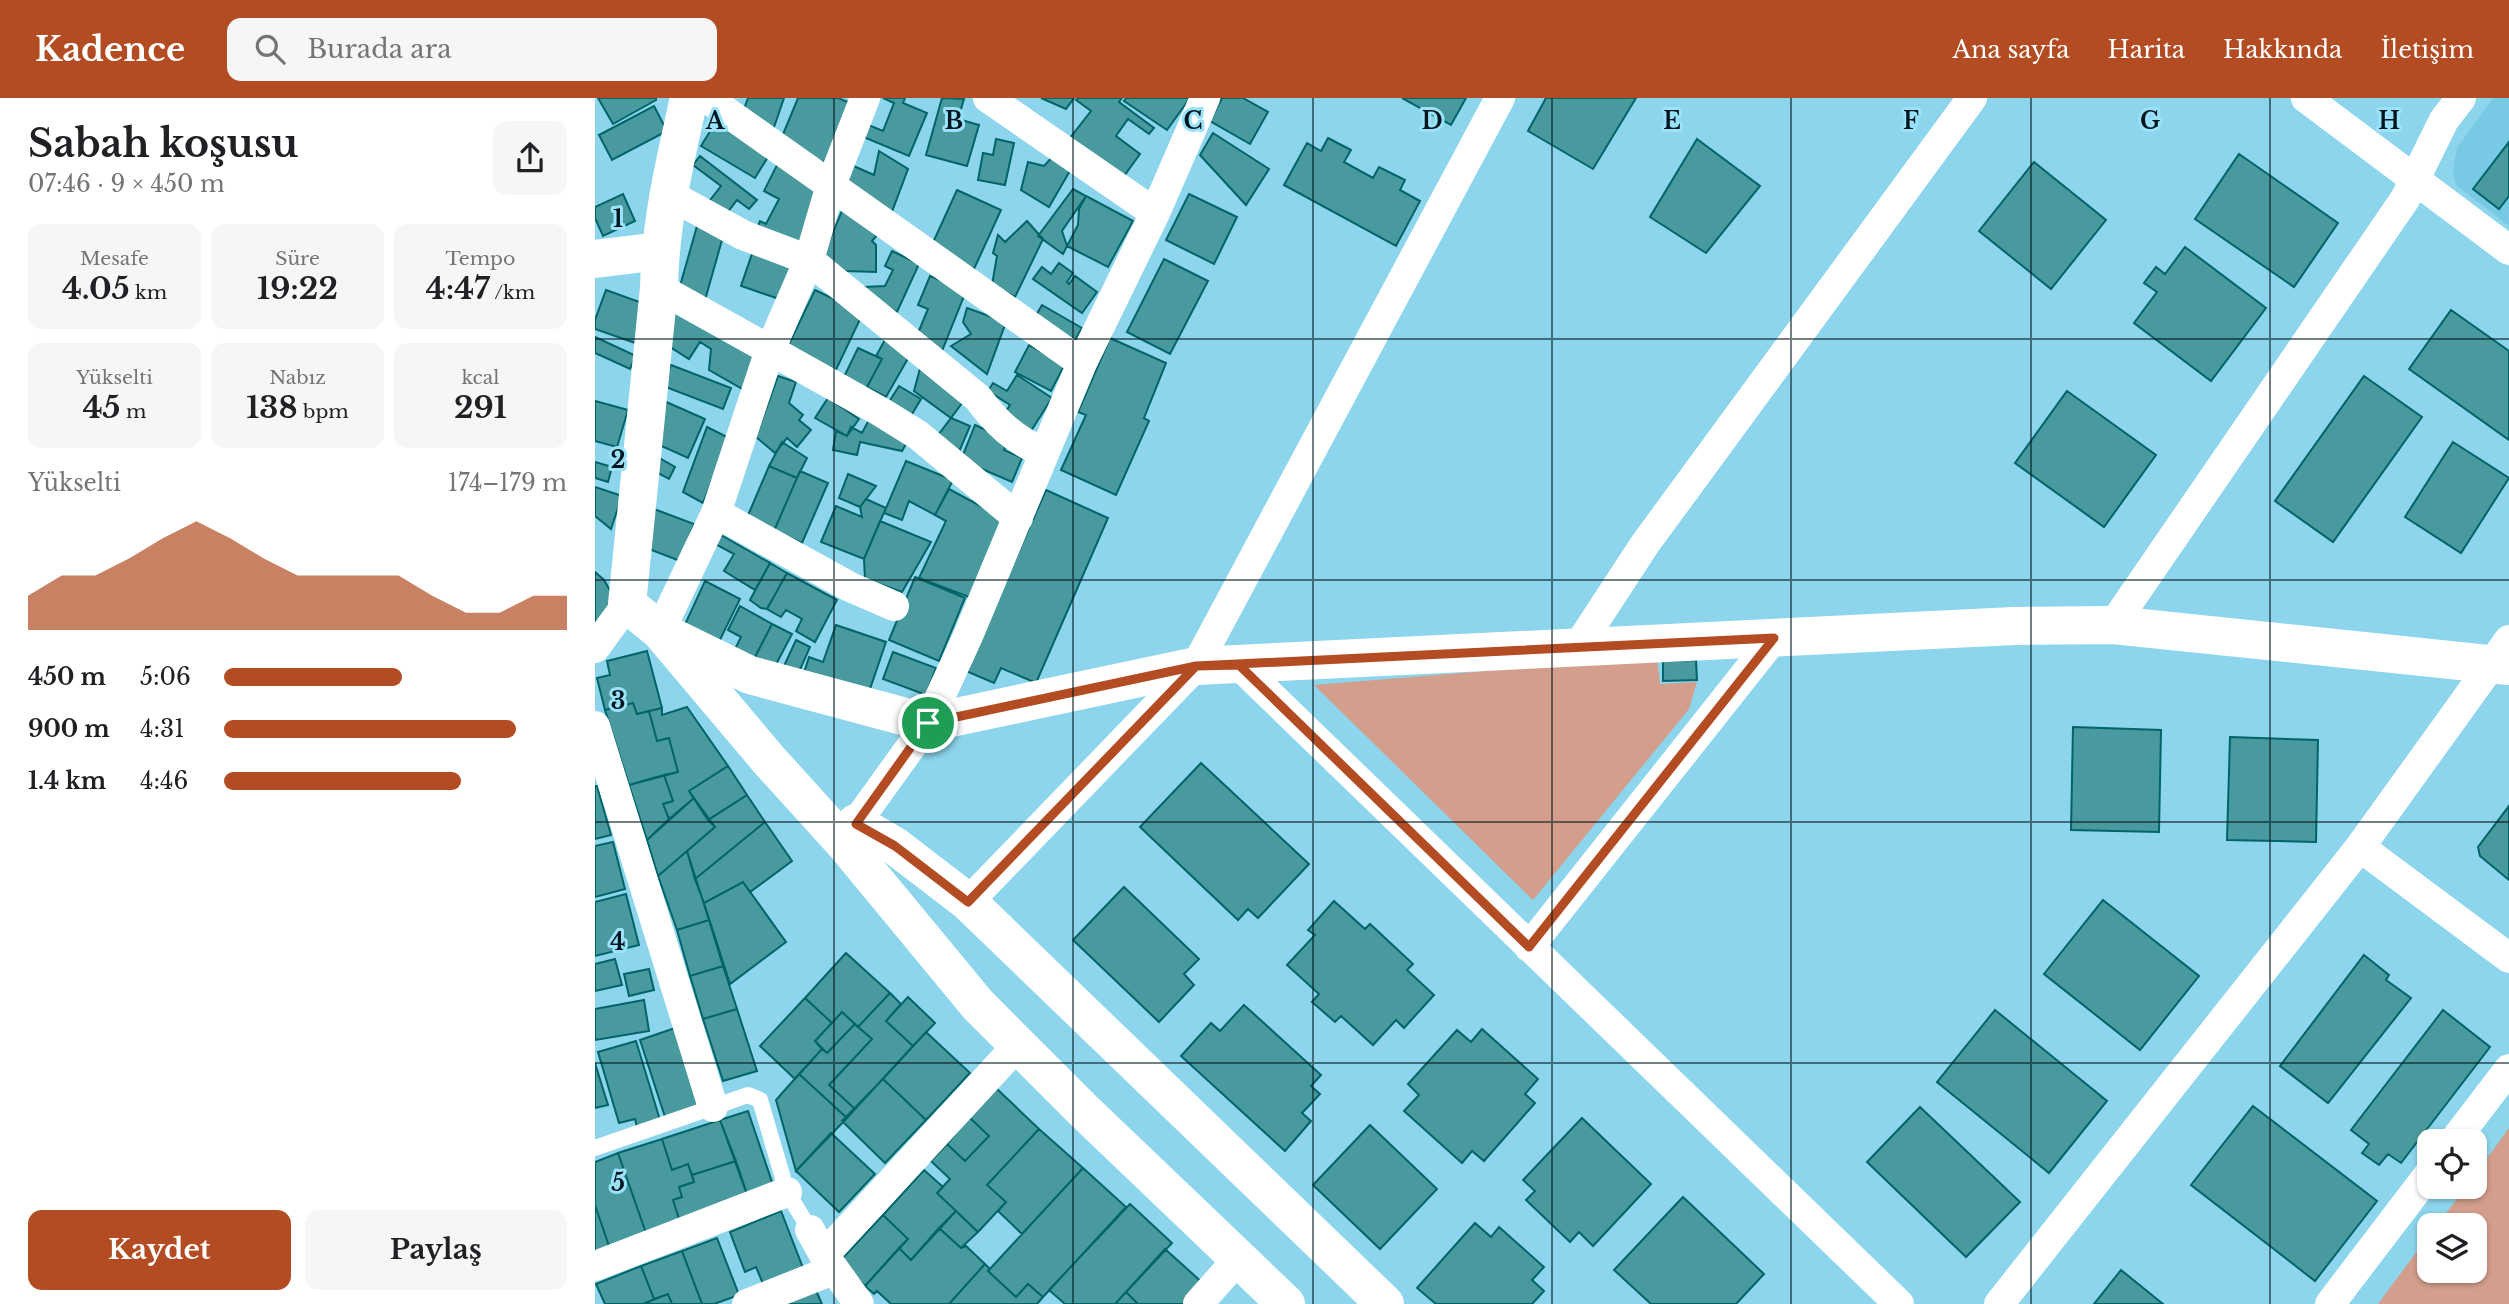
<!DOCTYPE html>
<html lang="tr">
<meta charset="utf-8">
<style>
:root{--surface:#fff;--page:#f6f6f6;--text:#202124;--muted:#757577;--accent:#b34c23}
body{margin:0;font-family:"Libre Baskerville",serif;background:var(--page);color:var(--text);height:100vh;display:flex;flex-direction:column;font-size:26px;white-space:nowrap}
*{box-sizing:border-box;margin:0}
p{font-size:23px;color:var(--muted)}
.icon{flex:none;width:38px;height:38px;fill:none;stroke:currentColor;stroke-width:2;stroke-linecap:round;stroke-linejoin:round}
.map{position:relative;flex:1;overflow:hidden}
.sheet{display:flex;flex-direction:column;background:var(--surface);width:595px}
.sheet>*{flex:none}
.buttons{position:absolute;left:1822px;top:1031px;display:grid;gap:14px}
.buttons a{display:grid;place-items:center;width:70px;height:70px;border-radius:14px;background:var(--surface);box-shadow:0 2px 5px #0004;font-size:35px}
.pin{position:absolute;display:grid;place-items:center;width:60px;height:60px;color:#fff;margin:-30px;border:4px solid #fff;border-radius:50%;box-shadow:0 2px 7px #0007}
.round{display:grid;place-items:center;flex:none;width:74px;height:74px;border-radius:14px;background:var(--page)}
.summary{display:flex;align-items:center;justify-content:space-between;height:119px;padding:0 28px}
h1{font-size:38px;font-weight:700;line-height:52px}
.metrics{display:grid;grid-template-columns:repeat(3,1fr);gap:10px;height:119px;padding:7px 28px}
.metrics div{display:grid;align-content:center;border-radius:14px;background:var(--page);text-align:center}
.metrics b{font-size:30px;font-weight:700}
.metrics small{font-size:19px;font-weight:400}
.metrics p{font-size:19px}
.chart{height:196px;padding:14px 28px}
.chart p{display:flex;justify-content:space-between}
.chart svg{width:100%;height:126px;margin-top:7px;fill:var(--accent);opacity:.7}
.primary-button{display:flex;gap:14px;margin-top:auto;padding:14px 28px}
.primary-button a{flex:1;height:80px;border-radius:14px;background:var(--accent);color:#fff;font-size:28px;font-weight:700;line-height:80px;text-align:center}
.primary-button a+a{background:var(--page);color:var(--text)}
ul{padding:0 28px;list-style:none;font-size:23px}
li{display:grid;grid-template-columns:112px 84px 1fr;align-items:center;height:52px}
li i{height:18px;border-radius:9px;background:var(--accent)}
header{display:flex;align-items:center;gap:42px;box-sizing:border-box;height:98px;padding:0 35px;background:var(--accent);color:#fff}
header strong{font-size:33px}
nav{display:flex;gap:38px;margin-inline-start:auto;font-size:24px}
.search{width:490px;height:63px;background:var(--page);display:flex;align-items:center;gap:18px;box-sizing:border-box;padding:0 24px;border-radius:14px;color:var(--muted);font-size:26px}
main{display:flex;flex:1;min-height:0}
.map>svg:first-child{display:block}
.built{fill:#78c9e3}
.green{fill:#d39e8b}
.building{fill:#499a9e;stroke:#006469;stroke-width:2}
.lines{fill:none;stroke-linecap:round;stroke-linejoin:round}
.service{stroke:#fff;stroke-width:16}
.minor{stroke:#fff;stroke-width:30}
.tertiary{stroke:#fff;stroke-width:38}
.route-casing{stroke:#fff;stroke-width:14}
.route{stroke:#b34c23;stroke-width:9}
.grid{fill:none;stroke:#00161e;stroke-width:2;stroke-opacity:0.55}
.grid-label{font-size:23px;text-anchor:middle;font-weight:bold;fill:#00161e;stroke:#9ae2fa;stroke-width:6;stroke-linejoin:round;paint-order:stroke}
</style>
<header>
<strong>Kadence</strong>
<div class="search"><svg class="icon" aria-label="search" viewBox="0 0 24 24"><circle cx="10" cy="10" r="6"/><path d="M15 15l6 6"/></svg>Burada ara</div>
<nav><a>Ana sayfa</a><a>Harita</a><a>Hakkında</a><a>İletişim</a></nav>
</header>
<main>
<section class="sheet">
<div class="summary"><div><h1>Sabah koşusu</h1><p>07:46 · 9 × 450 m</p></div><a class="round"><svg class="icon" aria-label="share" viewBox="0 0 24 24"><path d="M12 15V3M7 8l5-5 5 5M5 13v7h14v-7"/></svg></a></div>
<div class="metrics">
<div><p>Mesafe</p><b>4.05<small> km</small></b></div>
<div><p>Süre</p><b>19:22</b></div>
<div><p>Tempo</p><b>4:47<small> /km</small></b></div>
</div>
<div class="metrics">
<div><p>Yükselti</p><b>45<small> m</small></b></div>
<div><p>Nabız</p><b>138<small> bpm</small></b></div>
<div><p>kcal</p><b>291</b></div>
</div>
<div class="chart"><p><span>Yükselti</span>174–179 m</p>
<svg viewBox="0 0 160 44" preserveAspectRatio="none"><path d="M0 44V32L10 25L20 25L30 19L40 12L50 6L60 12L70 19L80 25L90 25L100 25L110 25L120 32L130 38L140 38L150 32L160 32V44z"/></svg>
</div>
<ul>
<li><b>450 m</b>5:06<i style="width:52%"></i></li>
<li><b>900 m</b>4:31<i style="width:85%"></i></li>
<li><b>1.4 km</b>4:46<i style="width:69%"></i></li>
</ul>
<div class="primary-button"><a>Kaydet</a><a>Paylaş</a></div>
</section>
<div class="map">
<svg width="1914" height="1206" viewBox="0 0 1914 1206">
<rect width="100%" height="100%" fill="#8dd5ec"/>
<!-- built -->
<path class="built" d="M 1898,0 L 1914,0 L 1914,128 L 1861,87 L 1858,72 L 1862,50 Z"/>
<!-- green -->
<path class="green" d="M 1062,559 L 1065,586 L 1102,584 L 1094,611 L 938,802 L 719,587 Z
M 1914,1030 L 1914,1206 L 1783,1206 L 1834,1137 L 1834,1172 L 1880,1172 L 1880,1127 L 1842,1127 L 1871,1089 L 1880,1088 L 1880,1077 Z"/>
<!-- building -->
<path class="building" d="M 3,0 L 61,0 L 61,2 L 18,26 Z
M 153,0 L 189,0 L 177,35 L 148,14 Z
M 203,0 L 243,0 L 258,6 L 233,66 L 184,46 Z
M 288,0 L 310,0 L 308,5 L 332,15 L 314,58 L 266,38 L 271,26 L 288,33 L 299,5 Z
M 347,0 L 369,1 L 363,21 L 384,27 L 372,68 L 331,57 Z
M 446,0 L 479,0 L 471,11 Z
M 483,0 L 527,0 L 524,4 L 559,30 L 554,36 L 533,21 L 521,38 L 545,56 L 524,85 L 471,45 L 496,13 L 481,2 Z
M 531,0 L 595,0 L 572,32 L 529,3 Z
M 627,0 L 648,0 L 673,14 L 655,46 L 615,23 Z
M 807,0 L 871,0 L 856,27 Z
M 951,0 L 1041,0 L 998,71 L 933,33 Z
M 59,8 L 72,33 L 17,62 L 4,37 Z
M 122,22 L 176,54 L 160,80 L 106,48 Z
M 618,35 L 674,71 L 651,107 L 605,57 Z
M 733,40 L 756,52 L 749,64 L 778,80 L 784,69 L 810,82 L 805,92 L 825,103 L 801,148 L 689,87 L 712,45 L 726,53 Z
M 401,41 L 419,45 L 410,87 L 383,82 L 388,55 L 398,57 Z
M 1102,41 L 1165,88 L 1111,155 L 1055,119 Z
M 1914,44 L 1914,98 L 1904,111 L 1878,91 Z
M 284,53 L 313,71 L 295,119 L 248,89 L 254,66 L 279,77 Z
M 460,56 L 476,71 L 454,109 L 426,92 L 433,64 L 449,68 Z
M 1644,56 L 1743,125 L 1699,189 L 1600,121 Z
M 105,58 L 162,102 L 154,111 L 142,102 L 129,119 L 112,106 L 126,88 L 98,67 Z
M 184,63 L 235,90 L 206,147 L 160,134 L 165,123 L 171,126 L 184,101 L 169,93 Z
M 1439,64 L 1511,122 L 1456,191 L 1384,133 Z
M 478,91 L 491,98 L 467,133 L 472,148 L 468,156 L 443,138 Z
M 362,92 L 406,112 L 379,171 L 335,151 Z
M 28,96 L 40,123 L 8,138 L 0,120 L 0,109 Z
M 594,96 L 642,119 L 619,166 L 571,142 Z
M 491,98 L 538,123 L 513,169 L 472,148 L 483,127 L 484,111 Z
M 249,108 L 283,136 L 277,143 L 281,147 L 281,174 L 250,173 L 228,157 Z
M 104,121 L 129,135 L 110,202 L 83,195 Z
M 432,123 L 448,141 L 420,199 L 397,187 L 402,158 L 398,155 L 403,137 L 410,144 Z
M 1590,149 L 1671,210 L 1616,283 L 1539,225 L 1562,194 L 1549,185 L 1561,169 L 1570,176 Z
M 159,150 L 203,165 L 190,203 L 146,188 Z
M 297,153 L 324,166 L 302,214 L 265,197 L 269,189 L 290,188 L 298,172 L 290,168 Z
M 569,161 L 613,183 L 575,256 L 532,234 Z
M 464,165 L 478,175 L 472,184 L 474,186 L 480,178 L 502,194 L 487,215 L 438,181 L 447,169 L 456,176 Z
M 335,178 L 371,193 L 347,253 L 323,235 L 333,211 L 323,207 Z
M 11,192 L 53,207 L 40,245 L 0,231 L 0,222 Z
M 220,192 L 268,215 L 239,276 L 191,252 Z
M 447,207 L 487,230 L 476,249 L 436,226 Z
M 81,208 L 170,257 L 151,293 L 114,272 L 116,251 L 105,244 L 94,261 L 72,247 Z
M 372,210 L 411,224 L 392,276 L 356,248 L 376,236 L 368,224 Z
M 1856,212 L 1914,253 L 1914,342 L 1814,271 Z
M 0,239 L 41,258 L 35,271 L 0,255 Z
M 291,240 L 316,255 L 291,299 L 272,289 L 287,261 L 281,258 Z
M 515,240 L 571,265 L 549,320 L 554,323 L 521,397 L 466,372 L 491,317 L 483,314 Z
M 434,247 L 470,266 L 456,293 L 420,274 Z
M 263,250 L 287,261 L 272,289 L 270,297 L 246,285 Z
M 327,263 L 373,297 L 356,320 L 319,293 Z
M 76,267 L 136,290 L 128,311 L 68,288 Z
M 422,277 L 457,300 L 434,336 L 407,319 L 415,307 L 393,293 L 398,285 L 412,293 Z
M 183,278 L 201,284 L 194,305 L 208,317 L 204,322 L 216,332 L 202,349 L 192,340 L 180,355 L 161,339 Z
M 1769,278 L 1827,319 L 1738,444 L 1680,403 Z
M 304,288 L 326,301 L 314,321 L 292,307 Z
M 1472,293 L 1561,357 L 1509,429 L 1420,365 Z
M 233,300 L 264,321 L 252,338 L 220,320 Z
M 0,303 L 33,312 L 22,349 L 0,343 Z
M 69,303 L 110,321 L 93,360 L 62,346 Z
M 276,318 L 315,339 L 307,353 L 265,344 L 262,357 L 238,352 L 241,333 L 252,338 L 256,329 L 267,335 Z
M 356,320 L 375,328 L 364,354 L 343,337 Z
M 380,327 L 414,342 L 409,352 L 427,360 L 417,384 L 366,362 Z
M 112,329 L 134,340 L 108,405 L 88,394 Z
M 187,344 L 212,360 L 202,380 L 174,368 Z
M 1858,344 L 1914,380 L 1866,455 L 1810,419 Z
M 59,357 L 80,369 L 74,381 L 52,369 Z
M 311,363 L 358,382 L 340,417 L 314,403 L 307,422 L 289,415 Z
M 0,364 L 17,369 L 13,384 L 0,380 Z
M 174,368 L 202,380 L 179,433 L 151,422 Z
M 205,373 L 233,385 L 207,445 L 179,433 Z
M 253,376 L 281,388 L 265,409 L 244,400 Z
M 0,389 L 27,398 L 16,431 L 0,418 Z
M 354,391 L 415,424 L 374,499 L 324,480 L 351,423 L 340,417 Z
M 451,392 L 513,420 L 441,585 L 406,570 L 399,585 L 371,573 Z
M 271,401 L 291,410 L 269,461 L 226,444 L 241,408 L 267,419 L 265,409 Z
M 59,411 L 99,426 L 85,463 L 46,448 Z
M 285,423 L 336,444 L 307,494 L 270,481 L 269,461 Z
M 126,437 L 175,465 L 160,492 L 129,473 L 139,456 L 120,446 Z
M 175,465 L 192,475 L 172,511 L 166,510 L 155,502 Z
M 0,474 L 9,482 L 21,503 L 0,526 Z
M 192,475 L 242,502 L 220,544 L 201,533 L 207,521 L 191,512 L 186,519 L 172,511 Z
M 320,479 L 370,500 L 344,563 L 294,542 Z
M 110,483 L 145,501 L 121,550 L 87,533 Z
M 145,508 L 177,526 L 159,561 L 140,551 L 146,539 L 133,532 Z
M 177,526 L 197,536 L 178,572 L 159,561 Z
M 241,527 L 291,544 L 272,600 L 208,578 L 214,559 L 228,564 Z
M 201,542 L 215,549 L 204,574 L 189,568 Z
M 52,553 L 67,610 L 42,616 L 38,605 L 10,612 L 2,580 L 15,577 L 12,563 Z
M 298,554 L 341,570 L 331,597 L 288,581 Z
M 1101,562 L 1102,582 L 1068,583 L 1068,563 Z
M 38,605 L 42,616 L 54,613 L 62,643 L 74,640 L 83,674 L 34,687 L 10,612 Z
M 92,609 L 133,668 L 94,693 L 99,700 L 74,721 L 68,706 L 78,703 L 69,677 L 83,674 L 74,640 L 62,643 L 54,613 L 67,610 L 67,617 Z
M 1478,629 L 1566,632 L 1564,734 L 1476,732 Z
M 1635,639 L 1723,642 L 1721,744 L 1632,742 Z
M 606,665 L 714,766 L 663,820 L 653,811 L 643,822 L 545,729 Z
M 133,668 L 152,697 L 113,722 L 94,693 Z
M 69,677 L 78,703 L 68,706 L 74,721 L 52,742 L 34,687 Z
M 0,688 L 2,688 L 16,737 L 0,741 Z
M 152,697 L 170,724 L 100,781 L 92,753 L 120,729 L 113,722 Z
M 99,700 L 120,729 L 63,778 L 52,742 Z
M 1914,708 L 1914,782 L 1885,758 L 1883,749 Z
M 170,724 L 197,763 L 155,794 L 148,784 L 109,805 L 100,781 Z
M 18,744 L 30,791 L 0,799 L 0,748 Z
M 92,753 L 114,822 L 82,832 L 63,778 Z
M 148,784 L 191,844 L 135,886 L 109,805 Z
M 529,789 L 604,861 L 589,876 L 599,887 L 564,924 L 478,842 Z
M 31,796 L 44,847 L 0,858 L 0,804 Z
M 1508,802 L 1604,878 L 1545,952 L 1449,876 Z
M 739,803 L 770,831 L 775,826 L 818,866 L 812,872 L 839,897 L 809,930 L 801,922 L 778,947 L 746,918 L 740,924 L 717,904 L 724,896 L 692,867 L 720,837 L 713,832 Z
M 114,822 L 128,868 L 95,878 L 82,832 Z
M 251,855 L 295,895 L 263,929 L 247,914 L 237,925 L 210,900 Z
M 1769,857 L 1794,877 L 1791,882 L 1816,900 L 1733,1005 L 1685,968 Z
M 20,861 L 27,887 L 0,893 L 0,866 Z
M 128,868 L 142,911 L 108,921 L 95,878 Z
M 54,871 L 59,892 L 34,898 L 29,876 Z
M 295,895 L 306,906 L 291,923 L 318,948 L 260,1011 L 234,987 L 277,941 L 263,929 Z
M 313,899 L 340,925 L 318,948 L 291,923 Z
M 210,900 L 237,925 L 220,943 L 227,951 L 200,981 L 165,948 Z
M 49,902 L 54,933 L 0,942 L 0,911 Z
M 649,907 L 726,977 L 716,988 L 725,996 L 707,1015 L 716,1023 L 690,1053 L 586,958 L 616,925 L 625,933 Z
M 142,911 L 162,973 L 128,983 L 108,921 Z
M 1400,912 L 1512,1003 L 1454,1075 L 1342,984 Z
M 1848,912 L 1895,949 L 1806,1065 L 1793,1056 L 1784,1067 L 1767,1055 L 1774,1046 L 1756,1032 Z
M 247,914 L 260,926 L 232,955 L 220,943 Z
M 260,926 L 277,941 L 234,987 L 260,1011 L 252,1020 L 204,976 L 227,951 L 232,955 Z
M 80,930 L 105,1007 L 70,1019 L 45,942 Z
M 887,931 L 943,981 L 930,996 L 940,1005 L 889,1063 L 877,1053 L 867,1065 L 809,1013 L 824,997 L 813,986 L 862,932 L 876,944 Z
M 331,934 L 375,975 L 331,1022 L 288,981 Z
M 41,943 L 65,1022 L 42,1029 L 40,1021 L 24,1025 L 3,954 Z
M 0,965 L 13,1007 L 0,1010 Z
M 204,976 L 252,1020 L 201,1073 L 181,1002 Z
M 288,981 L 331,1022 L 290,1065 L 247,1023 Z
M 401,990 L 444,1031 L 392,1087 L 411,1104 L 383,1134 L 342,1095 L 355,1081 L 336,1063 L 352,1046 L 370,1063 L 394,1038 L 374,1019 Z
M 1658,1008 L 1782,1103 L 1720,1183 L 1596,1087 Z
M 1325,1009 L 1425,1104 L 1371,1159 L 1272,1064 Z
M 153,1013 L 181,1096 L 155,1105 L 125,1022 Z
M 374,1019 L 394,1038 L 370,1063 L 352,1046 Z
M 987,1020 L 1056,1086 L 998,1148 L 984,1134 L 975,1144 L 931,1102 L 940,1093 L 928,1082 Z
M 125,1022 L 141,1063 L 97,1077 L 93,1066 L 77,1072 L 67,1041 Z
M 775,1027 L 842,1091 L 785,1151 L 718,1087 Z
M 444,1031 L 488,1070 L 427,1136 L 403,1113 L 411,1104 L 392,1087 Z
M 236,1035 L 280,1076 L 244,1114 L 201,1073 Z
M 67,1041 L 77,1072 L 93,1066 L 99,1084 L 84,1089 L 87,1099 L 78,1102 L 86,1127 L 52,1138 L 23,1055 Z
M 23,1055 L 52,1138 L 15,1151 L 0,1107 L 0,1064 Z
M 141,1063 L 155,1105 L 86,1127 L 78,1102 L 87,1099 L 84,1089 L 99,1084 L 97,1077 Z
M 488,1070 L 531,1109 L 448,1199 L 433,1186 L 421,1199 L 393,1173 Z
M 329,1072 L 348,1089 L 342,1095 L 361,1113 L 316,1162 L 304,1150 L 313,1141 L 288,1117 Z
M 1088,1099 L 1169,1176 L 1141,1206 L 1056,1206 L 1019,1172 Z
M 535,1106 L 577,1145 L 520,1206 L 470,1206 L 454,1192 Z
M 0,1107 L 15,1151 L 0,1156 Z
M 186,1113 L 208,1170 L 168,1186 L 161,1169 L 150,1174 L 135,1134 Z
M 361,1113 L 383,1134 L 366,1150 L 344,1130 Z
M 288,1117 L 313,1141 L 270,1188 L 244,1164 Z
M 880,1125 L 896,1139 L 904,1129 L 949,1169 L 937,1182 L 949,1193 L 937,1206 L 841,1206 L 822,1190 Z
M 344,1130 L 366,1150 L 371,1148 L 390,1166 L 354,1206 L 296,1206 L 282,1193 L 279,1196 L 270,1188 L 304,1150 L 316,1162 Z
M 122,1140 L 144,1197 L 119,1206 L 107,1206 L 87,1153 Z
M 570,1151 L 610,1187 L 593,1206 L 543,1206 L 531,1194 Z
M 87,1153 L 107,1206 L 77,1206 L 73,1196 L 59,1201 L 46,1168 Z
M 390,1166 L 395,1171 L 393,1173 L 421,1199 L 433,1186 L 448,1199 L 442,1206 L 354,1206 Z
M 46,1168 L 59,1201 L 50,1206 L 10,1206 L 1,1186 Z
M 1526,1172 L 1568,1206 L 1499,1206 Z
M 219,1188 L 227,1206 L 177,1206 Z
M 531,1194 L 543,1206 L 520,1206 Z
M 73,1196 L 77,1206 L 50,1206 L 50,1205 Z"/>
<g class="lines">
<!-- service -->
<path class="service" d="M 0,1050 L 153,997 L 165,1002 L 192,1094 L 215,1132"/>
<!-- minor -->
<path class="minor" d="M 112,0 L 487,265
M 393,0 L 560,115
M 1711,0 L 1914,152
M 73,96 L 148,137 L 214,162 L 383,300 C 402,326 419,341 449,355
M 64,190 L 286,314 L 323,337 L 423,420
M 121,415 L 255,489 L 299,508
M 1518,527 L 1810,101 L 1849,22 L 1866,0
M 65,533 L 121,415 L 175,252 L 214,162 L 236,87 L 270,0
M 0,550 L 32,506
M 982,550 L 1050,446 L 1377,0
M 644,567 L 1304,1206
M 0,628 L 118,1009
M 251,745 L 261,725 L 333,625 L 373,538 L 487,265 L 560,115 L 610,0
M 1765,749 L 1914,860
M 373,804 L 601,568 L 905,0
M 934,849 L 1179,540
M 1859,1043 L 1914,971
M 215,1132 L 229,1157 L 264,1206
M 229,1157 L 423,947
M 0,1168 L 192,1094
M 152,1206 L 238,1172
M 603,1206 L 643,1161
M 1404,1206 L 1765,749 L 1914,542
M 1735,1206 L 1834,1076"/>
<!-- tertiary -->
<path class="tertiary" d="M 94,0 C 80,63 65,125 64,190 L 32,506 L 65,533 L 173,661 L 250,746 L 383,907 L 488,1012 L 691,1206
M 0,161 L 65,153
M 65,533 L 155,577 L 333,625 L 601,568 L 1419,528 L 1518,527 L 1914,568
M 261,725 L 300,748 L 373,804 L 790,1206"/>
</g>
<g class="lines">
<defs>
<path id="route" d="M 333,625 L 261,726 L 300,748 L 373,804 L 601,568 L 644,567 L 934,849 L 1179,540 L 601,568 L 333,625"/>
</defs>
<!-- route casing -->
<use href="#route" class="route-casing"/>
<!-- route -->
<use href="#route" class="route"/>
</g>
<!-- grid -->
<path class="grid" d="M 239,0 L 239,1206M 478,0 L 478,1206M 718,0 L 718,1206M 957,0 L 957,1206M 1196,0 L 1196,1206M 1436,0 L 1436,1206M 1675,0 L 1675,1206M 0,241 L 1914,241M 0,482 L 1914,482M 0,724 L 1914,724M 0,965 L 1914,965"/>
<g class="grid-label">
<text x="120" y="31">A</text>
<text x="359" y="31">B</text>
<text x="598" y="31">C</text>
<text x="837" y="31">D</text>
<text x="1077" y="31">E</text>
<text x="1316" y="31">F</text>
<text x="1555" y="31">G</text>
<text x="1794" y="31">H</text>
<text x="23" y="129">1</text>
<text x="23" y="370">2</text>
<text x="23" y="611">3</text>
<text x="23" y="852">4</text>
<text x="23" y="1093">5</text>
</g>
</svg>
<div class="buttons">
<a><svg class="icon" aria-label="locate" viewBox="0 0 24 24"><circle cx="12" cy="12" r="6"/><path d="M12 2v4M12 18v4M2 12h4M18 12h4"/></svg></a>
<a><svg class="icon" aria-label="layers" viewBox="0 0 24 24"><path d="M12 4l9 5-9 5-9-5zM3 14l9 5 9-5"/></svg></a>
</div>
<div class="pin" style="left:333px;top:625px;background:#1e9e55"><svg class="icon" aria-label="arrive" viewBox="0 0 24 24"><path d="M6 21V4h12l-3 4 3 4H6"/></svg></div>
</div>
</main>
